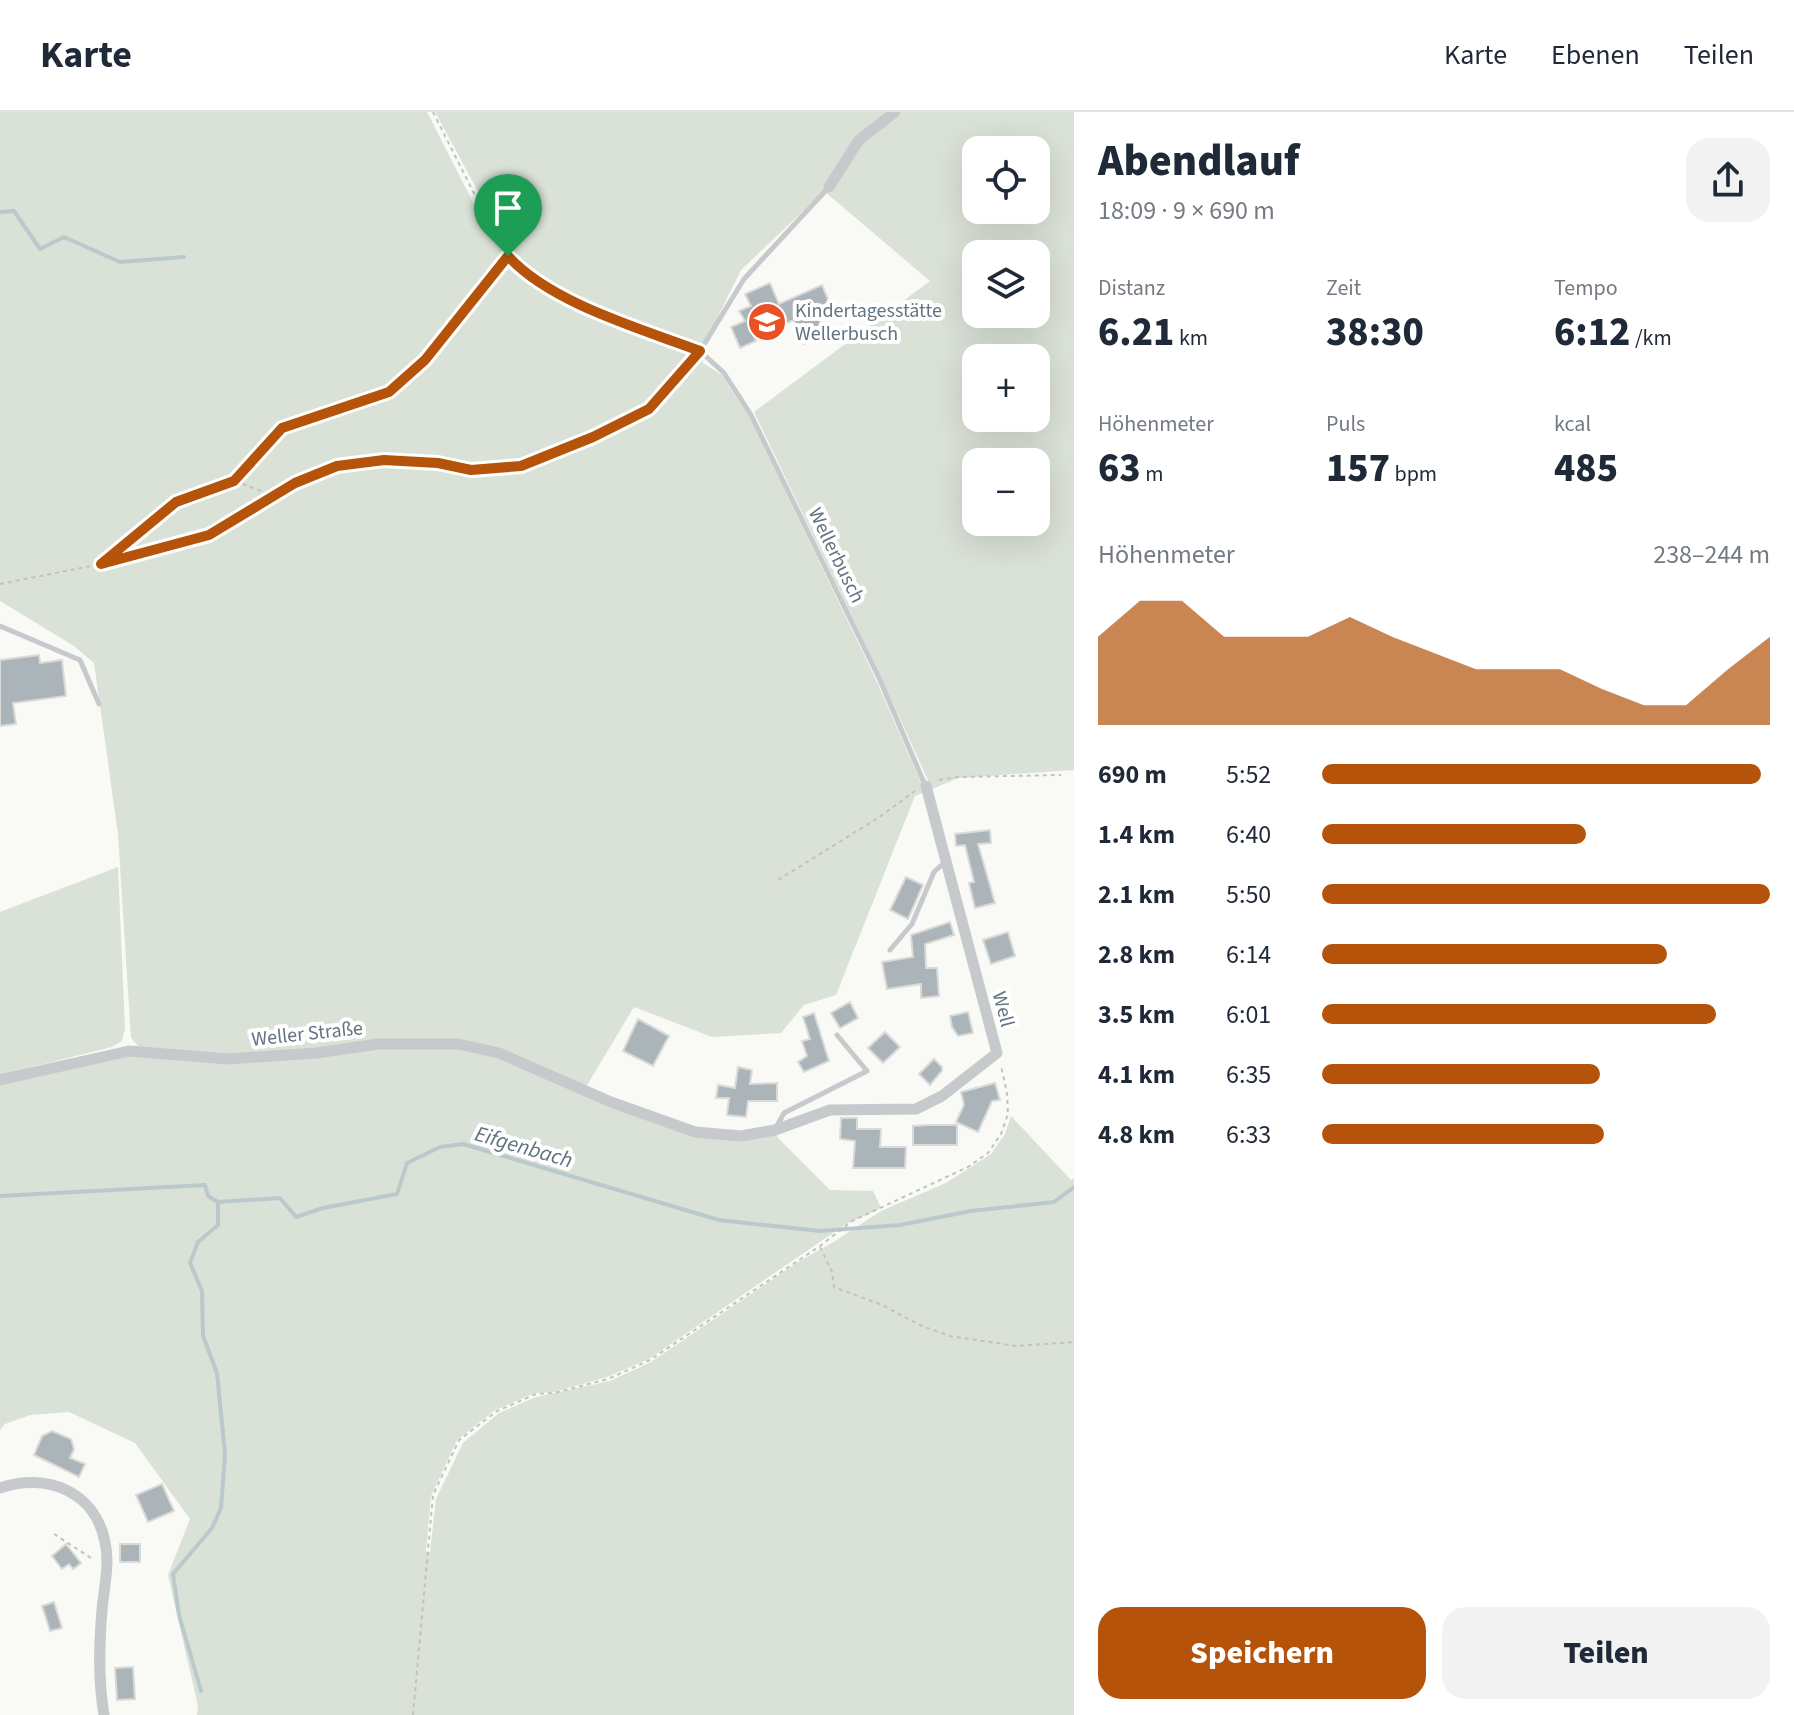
<!DOCTYPE html>
<html lang="de">
<meta charset="utf-8">
<style>
:root{--surface:#fff;--page:#f2f2f3;--text:#1f2937;--muted:#747a83;--line:#e0e1e3;--accent:#b45309}
body{margin:0;font-family:"Source Sans 3",sans-serif;background:var(--page);color:var(--text);height:100vh;display:flex;flex-direction:column;font-size:30px;white-space:nowrap}
*{box-sizing:border-box;margin:0}
p{font-size:26px;color:var(--muted)}
.icon{flex:none;width:44px;height:44px;fill:none;stroke:currentColor;stroke-width:2;stroke-linecap:round;stroke-linejoin:round}
.map{position:relative;flex:1;overflow:hidden}
.details{display:flex;flex-direction:column;background:var(--surface);width:720px}
.details>*{flex:none}
.buttons{position:absolute;left:962px;top:24px;display:grid;gap:16px}
.buttons a{display:grid;place-items:center;width:88px;height:88px;border-radius:16px;background:var(--surface);box-shadow:0 8px 32px #0002;font-size:40px}
.pin{position:absolute;display:grid;place-items:center;width:68px;height:68px;color:#fff;margin:-82px -34px;border-radius:50% 50% 50% 0;rotate:-45deg;box-shadow:0 0 8px #0007}
.pin .icon{rotate:45deg}
.round{display:grid;place-items:center;flex:none;width:84px;height:84px;border-radius:24px;background:var(--page)}
.head{display:flex;align-items:center;justify-content:space-between;height:136px;padding:0 24px}
h1{font-size:44px;font-weight:800;line-height:60px}
.stats{display:grid;grid-template-columns:repeat(3,1fr);gap:12px;height:136px;padding:8px 24px}
.stats div{display:grid;align-content:center}
.stats b{font-size:40px;font-weight:800}
.stats small{font-size:22px;font-weight:400}
.stats p{font-size:22px}
.chart{height:224px;padding:16px 24px}
.chart p{display:flex;justify-content:space-between}
.chart svg{width:100%;height:144px;margin-top:8px;fill:var(--accent);opacity:.7}
.primary-button{display:flex;gap:16px;margin-top:auto;padding:16px 24px}
.primary-button a{flex:1;height:92px;border-radius:24px;background:var(--accent);color:#fff;font-size:32px;font-weight:800;line-height:92px;text-align:center}
.primary-button a+a{background:var(--page);color:var(--text)}
ul{padding:0 24px;list-style:none;font-size:26px}
li{display:grid;grid-template-columns:128px 96px 1fr;align-items:center;height:60px}
li i{height:20px;border-radius:10px;background:var(--accent)}
header{display:flex;align-items:center;gap:48px;box-sizing:border-box;height:112px;padding:0 40px;background:var(--surface);border-bottom:2px solid var(--line)}
header strong{font-size:38px}
nav{display:flex;gap:44px;margin-inline-start:auto;font-size:28px}
main{display:flex;flex:1;min-height:0}
.map>svg:first-child{display:block}
.green{fill:#dae1d7;fill-rule:evenodd}
.lines{fill:none;stroke-linecap:round;stroke-linejoin:round}
.stream{stroke:#bcc9cc;stroke-width:4}
.building{fill:#abb4b9;stroke:#dadad8;stroke-width:2}
.path{stroke:#c0c2c4;stroke-width:2;stroke-dasharray:4 4;stroke-linecap:butt}
.service{stroke:#c6cacd;stroke-width:5}
.minor{stroke:#c6cacd;stroke-width:11}
.route-casing{stroke:#fff;stroke-width:16}
.route{stroke:#b45309;stroke-width:10}
.labels{text-anchor:middle;stroke-width:8;stroke-linejoin:round;paint-order:stroke}
.poi-label{font-size:20px;fill:#637582;stroke:#fff;text-anchor:start}
.street-label{font-size:20px;fill:#637582;stroke:#fff}
.water-label{font-size:22px;font-style:italic;fill:#5e747c;stroke:#fff}
</style>
<header>
<strong>Karte</strong>
<nav><a>Karte</a><a>Ebenen</a><a>Teilen</a></nav>
</header>
<main>
<div class="map">
<svg width="1074" height="1603" viewBox="0 0 1074 1603">
<rect width="100%" height="100%" fill="#f9f9f6"/>
<!-- green -->
<path class="green" d="M 0,0 L 427,0 L 489,122 L 499,118 L 435,0 L 1074,0 L 1074,658 L 958,666 L 932,677 L 882,567 L 754,300 L 930,169 L 824,79 L 741,158 L 703,235 L 703,251 L 722,263 L 750,306 L 877,570 L 925,680 L 915,684 L 836,883 L 804,893 L 781,921 L 712,925 L 634,895 L 586,975 L 459,929 L 228,943 L 140,936 L 131,926 L 118,722 L 94,551 L 74,534 L 0,489 ZM 976,38 L 1036,38 L 1036,98 L 976,98 ZM 976,142 L 1036,142 L 1036,202 L 976,202 ZM 976,246 L 1036,246 L 1036,306 L 976,306 ZM 976,350 L 1036,350 L 1036,410 L 976,410 Z
M 118,755 L 125,917 L 122,929 L 112,935 L 0,963 L 0,800 Z
M 380,933 L 459,933 L 500,944 L 694,1022 L 775,1020 L 778,1026 L 830,1078 L 873,1079 L 881,1096 L 846,1112 L 649,1247 L 607,1265 L 554,1280 L 535,1281 L 495,1298 L 457,1328 L 431,1384 L 426,1440 L 430,1440 L 436,1387 L 463,1331 L 499,1301 L 536,1285 L 610,1269 L 651,1250 L 798,1150 L 832,1131 L 881,1099 L 946,1071 L 991,1042 L 1005,1022 L 1011,1004 L 1071,1068 L 1074,1066 L 1074,1603 L 197,1603 L 198,1594 L 168,1463 L 190,1407 L 135,1331 L 69,1300 L 30,1303 L 5,1312 L 0,1318 L 0,971 L 129,944 L 229,949 Z"/>
<g class="lines">
<!-- stream -->
<path class="stream" d="M 0,100 L 14,99 L 40,137 L 64,125 L 120,150 L 184,145
M 0,1084 L 205,1073 L 208,1084 L 218,1090 L 280,1086 L 296,1105 L 323,1096 L 397,1082 L 407,1051 L 440,1035 L 463,1032 L 719,1108 L 820,1119 L 900,1113 L 971,1099 L 1054,1090 L 1074,1075
M 201,1579 L 179,1503 L 173,1462 L 212,1416 L 221,1396 L 225,1342 L 217,1261 L 203,1224 L 202,1179 L 190,1151 L 198,1130 L 218,1113 L 218,1090"/>
</g>
<!-- building -->
<path class="building" d="M 770,171 L 779,192 L 822,173 L 830,192 L 815,198 L 826,222 L 804,232 L 794,208 L 754,224 L 756,229 L 740,236 L 731,215 L 745,209 L 739,199 L 751,194 L 745,182 Z
M 39,543 L 40,551 L 62,548 L 66,584 L 13,591 L 16,612 L 0,614 L 0,548 Z
M 990,718 L 991,731 L 978,732 L 995,791 L 975,796 L 969,771 L 974,770 L 965,733 L 956,734 L 955,722 Z
M 906,765 L 923,773 L 908,807 L 890,798 Z
M 950,810 L 954,823 L 925,832 L 926,856 L 937,856 L 939,884 L 921,886 L 921,872 L 887,877 L 882,850 L 913,845 L 911,823 Z
M 1008,820 L 1015,844 L 991,852 L 983,828 Z
M 850,890 L 858,906 L 840,916 L 831,901 Z
M 968,900 L 973,921 L 958,924 L 952,915 L 950,904 Z
M 814,901 L 829,949 L 804,960 L 798,950 L 807,944 L 802,929 L 810,927 L 803,905 Z
M 638,907 L 669,924 L 653,954 L 623,939 Z
M 885,920 L 900,935 L 883,951 L 868,936 Z
M 934,947 L 942,955 L 942,959 L 930,973 L 919,962 Z
M 738,955 L 752,958 L 750,972 L 777,971 L 777,989 L 748,989 L 746,1005 L 727,1003 L 729,986 L 716,986 L 718,973 L 735,976 Z
M 995,971 L 1000,988 L 992,989 L 978,1020 L 956,1010 L 964,993 L 961,980 Z
M 841,1006 L 857,1006 L 857,1017 L 881,1017 L 880,1035 L 906,1035 L 905,1056 L 853,1056 L 855,1029 L 840,1027 Z
M 928,1013 L 957,1013 L 957,1033 L 913,1033 L 913,1014 Z
M 52,1319 L 71,1327 L 74,1337 L 70,1346 L 85,1352 L 79,1365 L 34,1343 L 42,1324 Z
M 162,1372 L 174,1399 L 148,1410 L 136,1383 Z
M 66,1432 L 81,1451 L 73,1457 L 69,1452 L 62,1457 L 52,1444 Z
M 120,1432 L 140,1432 L 140,1450 L 120,1450 Z
M 54,1490 L 62,1516 L 50,1519 L 42,1494 Z
M 133,1555 L 135,1587 L 117,1588 L 115,1556 Z"/>
<g class="lines">
<!-- path -->
<path class="path" d="M 433,0 L 494,121 L 508,144 L 526,163 L 557,181 L 692,235
M 235,369 L 274,384
M 102,451 L 176,390 L 234,369 L 282,316 L 389,280 L 425,248 L 508,145
M 0,472 L 101,452 L 209,423 L 295,371 L 337,354 L 384,348 L 438,351 L 471,358 L 521,354 L 593,325 L 649,297 L 694,246
M 939,668 L 957,665 L 1061,663
M 778,768 L 878,706 L 915,679
M 820,1135 L 832,1160 L 834,1175 L 882,1193 L 922,1214 L 950,1224 L 1016,1234 L 1074,1230
M 54,1422 L 94,1448
M 413,1603 L 433,1383 L 459,1328 L 497,1299 L 536,1282 L 554,1281 L 608,1267 L 650,1248 L 820,1134 L 852,1109 L 968,1055 L 988,1041 L 1001,1022 L 1008,1002 L 1007,981 L 1001,954"/>
<!-- service -->
<path class="service" d="M 829,75 L 744,167 L 700,239 L 724,261 L 751,303 L 880,568 L 925,673
M 0,514 L 80,548 L 99,592
M 890,838 L 912,812 L 934,760 L 945,750
M 777,1014 L 784,1001 L 867,959 L 837,923"/>
<!-- minor -->
<path class="minor" d="M 829,75 L 859,28 L 895,0
M 0,968 L 129,939 L 228,947 L 316,941 L 378,932 L 458,932 L 499,941 L 611,990 L 695,1020 L 741,1024 L 775,1018 L 830,998 L 916,997 L 942,984 L 997,941 L 926,674
M 0,1376 C 46,1360 95,1379 105,1430 C 110,1452 104,1476 102,1498 C 99,1534 98,1567 104,1603"/>
</g>
<g class="lines">
<defs>
<path id="route" d="M 508,144 C 550,191 642,217 700,239 L 649,297 L 593,325 L 521,354 L 471,358 L 438,351 L 384,348 L 337,354 L 295,371 L 209,423 L 101,452 L 176,390 L 234,369 L 282,316 L 389,280 L 425,248 Z"/>
</defs>
<!-- route casing -->
<use href="#route" class="route-casing"/>
<!-- route -->
<use href="#route" class="route"/>
</g>
<!-- icons -->
<defs>
<symbol id="school-disc" viewBox="-11 -11 22 22"><circle r="9.5" fill="#ea5125" stroke="#fff"/><path d="M0-5L7-2L0 1L-7-2ZM-4 1L0 2.5L4 1V4Q0 6-4 4Z" fill="#fff"/></symbol>
</defs>
<g fill-rule="evenodd">
<use href="#school-disc" x="745" y="188" width="44" height="44"/>
</g>
<g class="labels">
<!-- poi labels -->
<g class="poi-label">
<text x="795" y="205">Kindertagesstätte<tspan x="795" dy="23">Wellerbusch</tspan></text>
</g>
<!-- street labels -->
<g class="street-label">
<text transform="translate(837 443) rotate(64)" y="7">Wellerbusch</text>
<text transform="translate(1004 897) rotate(75)" y="7">Well</text>
<text transform="translate(307 921) rotate(-6)" y="7">Weller Straße</text>
</g>
<!-- water labels -->
<g class="water-label">
<text transform="translate(524 1034) rotate(16)" y="8">Eifgenbach</text>
</g>
</g>
</svg>
<div class="buttons">
<a><svg class="icon" aria-label="locate" viewBox="0 0 24 24"><circle cx="12" cy="12" r="6"/><path d="M12 2v4M12 18v4M2 12h4M18 12h4"/></svg></a>
<a><svg class="icon" aria-label="layers" viewBox="0 0 24 24"><path d="M12 4l9 5-9 5-9-5zM3 14l9 5 9-5"/></svg></a>
<a>+</a>
<a>−</a>
</div>
<div class="pin" style="left:508px;top:144px;background:#1e9e55"><svg class="icon" aria-label="arrive" viewBox="0 0 24 24"><path d="M6 21V4h12l-3 4 3 4H6"/></svg></div>
</div>
<section class="details">
<div class="head"><div><h1>Abendlauf</h1><p>18:09 · 9 × 690 m</p></div><a class="round"><svg class="icon" aria-label="share" viewBox="0 0 24 24"><path d="M12 15V3M7 8l5-5 5 5M5 13v7h14v-7"/></svg></a></div>
<div class="stats">
<div><p>Distanz</p><b>6.21<small> km</small></b></div>
<div><p>Zeit</p><b>38:30</b></div>
<div><p>Tempo</p><b>6:12<small> /km</small></b></div>
</div>
<div class="stats">
<div><p>Höhenmeter</p><b>63<small> m</small></b></div>
<div><p>Puls</p><b>157<small> bpm</small></b></div>
<div><p>kcal</p><b>485</b></div>
</div>
<div class="chart"><p><span>Höhenmeter</span>238–244 m</p>
<svg viewBox="0 0 160 44" preserveAspectRatio="none"><path d="M0 44V17L10 6L20 6L30 17L40 17L50 17L60 11L70 17L80 22L90 27L100 27L110 27L120 33L130 38L140 38L150 27L160 17V44z"/></svg>
</div>
<ul>
<li><b>690 m</b>5:52<i style="width:98%"></i></li>
<li><b>1.4 km</b>6:40<i style="width:59%"></i></li>
<li><b>2.1 km</b>5:50<i style="width:100%"></i></li>
<li><b>2.8 km</b>6:14<i style="width:77%"></i></li>
<li><b>3.5 km</b>6:01<i style="width:88%"></i></li>
<li><b>4.1 km</b>6:35<i style="width:62%"></i></li>
<li><b>4.8 km</b>6:33<i style="width:63%"></i></li>
</ul>
<div class="primary-button"><a>Speichern</a><a>Teilen</a></div>
</section>
</main>
